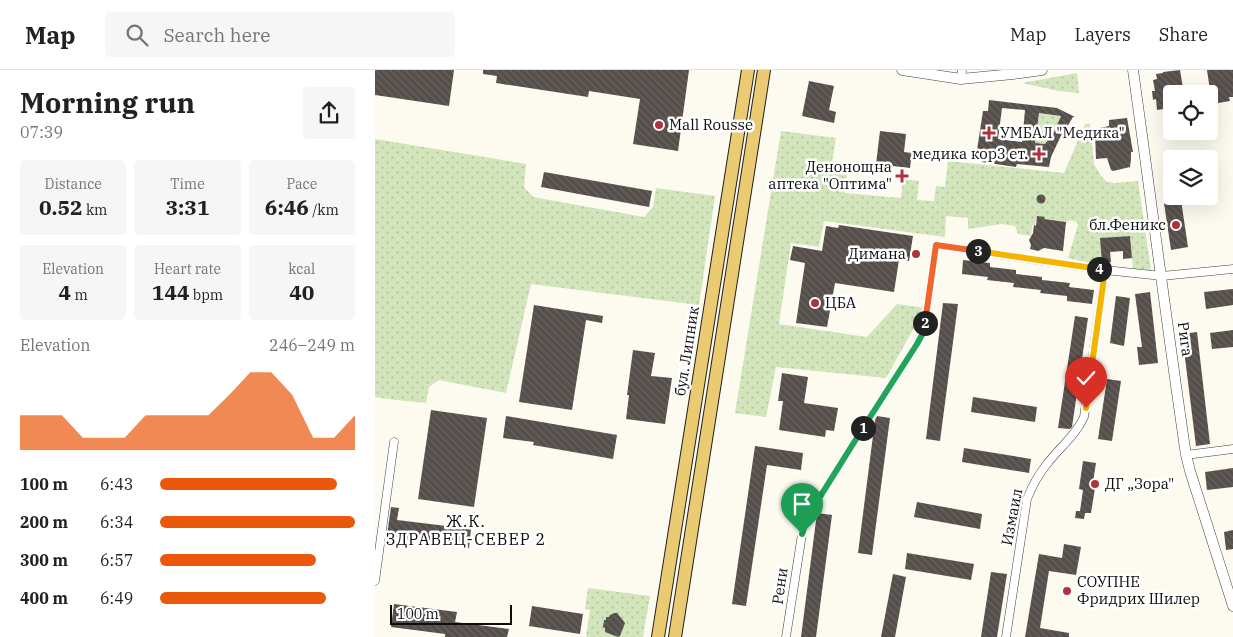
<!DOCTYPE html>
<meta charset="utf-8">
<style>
:root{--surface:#fff;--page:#f6f6f6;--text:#202124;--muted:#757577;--line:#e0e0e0;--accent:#ea580c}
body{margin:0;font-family:"IBM Plex Serif",serif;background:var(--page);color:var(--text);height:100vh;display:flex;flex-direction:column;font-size:19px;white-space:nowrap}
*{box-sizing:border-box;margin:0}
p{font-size:16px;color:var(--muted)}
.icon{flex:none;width:28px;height:28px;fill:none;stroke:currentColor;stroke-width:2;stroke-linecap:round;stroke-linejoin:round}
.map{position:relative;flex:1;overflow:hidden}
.panel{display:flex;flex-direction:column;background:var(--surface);width:375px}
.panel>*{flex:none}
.controls{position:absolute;left:788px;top:15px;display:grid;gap:10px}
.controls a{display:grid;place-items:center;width:55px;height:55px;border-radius:5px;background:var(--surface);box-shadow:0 5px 20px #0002;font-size:25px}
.scale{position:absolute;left:15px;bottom:12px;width:122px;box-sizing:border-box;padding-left:5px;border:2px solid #0d0d0d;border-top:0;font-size:14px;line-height:18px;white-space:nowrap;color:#0d0d0d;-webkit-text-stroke:4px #fff;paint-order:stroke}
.pin{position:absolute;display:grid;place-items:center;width:42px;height:42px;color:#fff;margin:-51px -21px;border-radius:50% 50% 50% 0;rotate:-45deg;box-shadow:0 0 5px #0007}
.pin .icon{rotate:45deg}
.km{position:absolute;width:25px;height:25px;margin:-12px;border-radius:50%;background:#222;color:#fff;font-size:14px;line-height:25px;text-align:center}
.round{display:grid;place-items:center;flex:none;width:52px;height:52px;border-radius:5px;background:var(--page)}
.summary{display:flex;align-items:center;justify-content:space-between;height:85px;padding:0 20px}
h1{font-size:28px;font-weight:700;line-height:38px}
.stats{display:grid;grid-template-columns:repeat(3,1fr);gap:8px;height:85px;padding:5px 20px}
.stats div{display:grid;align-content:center;border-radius:5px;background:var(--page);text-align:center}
.stats b{font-size:21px;font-weight:700}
.stats small{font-size:14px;font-weight:400}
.stats p{font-size:14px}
.chart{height:140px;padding:10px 20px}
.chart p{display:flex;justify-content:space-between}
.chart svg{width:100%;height:90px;margin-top:5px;fill:var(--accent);opacity:.7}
ul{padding:0 20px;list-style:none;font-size:16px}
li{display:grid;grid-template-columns:80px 60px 1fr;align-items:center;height:38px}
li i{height:12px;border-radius:6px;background:var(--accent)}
header{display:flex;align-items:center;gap:30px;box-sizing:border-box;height:70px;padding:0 25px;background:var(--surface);border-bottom:1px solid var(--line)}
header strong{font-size:24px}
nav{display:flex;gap:28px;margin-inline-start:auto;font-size:18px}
.search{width:350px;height:45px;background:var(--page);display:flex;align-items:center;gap:12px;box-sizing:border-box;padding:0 18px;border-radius:5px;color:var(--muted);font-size:19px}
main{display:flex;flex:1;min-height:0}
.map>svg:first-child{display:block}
.grass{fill:url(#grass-dots)}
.building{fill:url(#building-back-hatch);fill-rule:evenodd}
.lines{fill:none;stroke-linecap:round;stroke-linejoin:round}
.minor-casing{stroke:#404040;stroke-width:9}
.tertiary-casing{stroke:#404040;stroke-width:11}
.primary-casing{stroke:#1e1e1e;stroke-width:14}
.minor{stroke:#fff;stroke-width:8}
.tertiary{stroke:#fff;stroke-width:10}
.primary{stroke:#ebcb71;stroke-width:12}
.split-1-casing{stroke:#fff;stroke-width:10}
.split-2-casing{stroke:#fff;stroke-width:10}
.split-3-casing{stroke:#fff;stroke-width:10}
.split-4-casing{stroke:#fff;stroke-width:10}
.split-5-casing{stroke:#fff;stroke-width:10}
.split-1{stroke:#22a559;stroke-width:6}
.split-2{stroke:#22a559;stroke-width:6}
.split-3{stroke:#f0652b;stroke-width:6}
.split-4{stroke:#f5b400;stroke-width:6}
.split-5{stroke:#f5b400;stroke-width:6}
.poi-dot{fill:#af333b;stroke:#fff;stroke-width:2}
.labels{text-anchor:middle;stroke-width:5;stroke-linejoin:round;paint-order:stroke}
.poi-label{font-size:15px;fill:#0d0d0d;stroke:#fff;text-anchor:start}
.street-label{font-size:15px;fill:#0d0d0d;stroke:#fff}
.neighbourhood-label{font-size:16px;letter-spacing:1px;fill:#0d0d0d;stroke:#fff}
</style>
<header>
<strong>Map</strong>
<div class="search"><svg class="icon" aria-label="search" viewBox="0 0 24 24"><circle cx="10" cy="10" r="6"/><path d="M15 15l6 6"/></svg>Search here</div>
<nav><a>Map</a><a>Layers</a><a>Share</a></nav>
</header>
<main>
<section class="panel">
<div class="summary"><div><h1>Morning run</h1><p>07:39</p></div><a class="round"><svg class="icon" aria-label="share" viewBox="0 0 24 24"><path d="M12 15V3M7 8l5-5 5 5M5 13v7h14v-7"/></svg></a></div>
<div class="stats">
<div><p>Distance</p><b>0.52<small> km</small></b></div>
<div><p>Time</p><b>3:31</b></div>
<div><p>Pace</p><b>6:46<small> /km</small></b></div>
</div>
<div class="stats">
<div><p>Elevation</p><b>4<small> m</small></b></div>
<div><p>Heart rate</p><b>144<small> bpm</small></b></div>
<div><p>kcal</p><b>40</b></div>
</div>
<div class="chart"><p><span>Elevation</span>246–249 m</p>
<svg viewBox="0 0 160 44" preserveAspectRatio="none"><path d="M0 44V27L10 27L20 27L30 38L40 38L50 38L60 27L70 27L80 27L90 27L100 17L110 6L120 6L130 17L140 38L150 38L160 27V44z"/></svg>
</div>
<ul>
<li><b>100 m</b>6:43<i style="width:91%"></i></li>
<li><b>200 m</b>6:34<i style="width:100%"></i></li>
<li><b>300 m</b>6:57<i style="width:80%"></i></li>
<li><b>400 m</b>6:49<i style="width:85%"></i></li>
</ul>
</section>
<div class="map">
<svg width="858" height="567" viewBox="0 0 858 567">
<defs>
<pattern id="grass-dots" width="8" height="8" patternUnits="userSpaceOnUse" patternTransform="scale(1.25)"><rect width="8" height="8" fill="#d2e5bb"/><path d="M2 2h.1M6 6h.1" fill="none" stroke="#b3c3a0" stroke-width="1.8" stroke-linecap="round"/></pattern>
<pattern id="building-back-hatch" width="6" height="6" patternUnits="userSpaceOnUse" patternTransform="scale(1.25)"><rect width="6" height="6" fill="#554e4a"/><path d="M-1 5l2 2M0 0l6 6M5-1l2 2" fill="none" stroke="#686360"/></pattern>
</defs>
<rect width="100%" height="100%" fill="#fdfaef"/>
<!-- grass -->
<path class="grass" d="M 702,3 L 704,23 L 684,21 L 647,13 Z
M 664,43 L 685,46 L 685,48 L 676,69 L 673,70 L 670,74 L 660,73 Z
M 710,54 L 715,54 L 719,94 L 726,106 L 732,112 L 739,113 L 763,111 L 776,200 L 758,199 L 755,166 L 726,168 L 727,196 L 693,188 L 703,155 L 702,152 L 696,150 L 691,152 L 661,148 L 660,155 L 657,155 L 656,166 L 643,164 L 640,156 L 627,154 L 593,159 L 593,148 L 571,146 L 570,167 L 449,151 L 444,177 L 416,173 L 404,254 L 492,267 L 522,234 L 550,238 L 511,308 L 401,297 L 391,347 L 360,343 L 406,61 L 461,68 L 455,103 L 472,105 L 470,123 L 526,128 L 528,109 L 544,111 L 542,130 L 559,131 L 561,116 L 570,117 L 573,91 L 689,103 Z
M 0,69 L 151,94 L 149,117 L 158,127 L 269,147 L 278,137 L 281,118 L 340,126 L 324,235 L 156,214 L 131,323 L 64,310 L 54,317 L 51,333 L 21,330 L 0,327 Z
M 213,518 L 275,526 L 268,567 L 211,567 L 215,540 L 210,539 Z"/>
<!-- building -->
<path class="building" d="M 0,0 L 79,0 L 74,36 L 0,25 Z
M 108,0 L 314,0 L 303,81 L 258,74 L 265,29 L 214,21 L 213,27 L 121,13 L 122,6 L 108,4 Z
M 805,0 L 808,18 L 813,17 L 814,24 L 796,24 L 796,33 L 795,34 L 795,38 L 782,40 L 781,29 L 778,30 L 777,21 L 780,21 L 778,10 L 782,9 L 781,4 L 788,3 L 788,2 Z
M 832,0 L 858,0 L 858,27 L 854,27 L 855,31 L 837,34 Z
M 434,11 L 459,16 L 454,40 L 461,42 L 459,53 L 427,46 Z
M 614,30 L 682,38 L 700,47 L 698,47 L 692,57 L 691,55 L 676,87 L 674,97 L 642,94 L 641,97 L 607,92 L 608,82 L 602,80 L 608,41 L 613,41 ZM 627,38 L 650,40 L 647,72 L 623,69 ZM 664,43 L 686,46 L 676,69 L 673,70 L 670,74 L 660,73 Z
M 752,48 L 758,82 L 756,82 L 756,89 L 755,97 L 738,101 L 736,100 L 732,88 L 721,89 L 720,63 L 724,58 L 734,56 L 734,50 Z
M 505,61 L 531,64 L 529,82 L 537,83 L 535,98 L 501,94 Z
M 169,102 L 277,121 L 274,137 L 166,117 Z
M661.5 129a4.5 4.5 0 1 1 9 0a4.5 4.5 0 1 1-9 0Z
M 806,130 L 813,177 L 796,180 L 789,133 Z
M 662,146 L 670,147 L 669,149 L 691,152 L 688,181 L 669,178 L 663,181 L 655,179 L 656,175 L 654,170 L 658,163 L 659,155 L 661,156 Z
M 464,155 L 538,166 L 534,191 L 524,190 L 519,222 L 460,213 L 452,257 L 421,253 L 430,193 L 415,190 L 418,176 L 447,181 L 451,156 L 463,158 Z
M 755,166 L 757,188 L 748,189 L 748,181 L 735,182 L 736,192 L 727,193 L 725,168 Z
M 588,190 L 615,193 L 615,197 L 641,200 L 641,204 L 667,207 L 667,210 L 695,213 L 694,217 L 719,220 L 717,234 L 692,231 L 692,226 L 665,223 L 666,220 L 638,217 L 639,213 L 612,210 L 613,207 L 587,204 Z
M 858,219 L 858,235 L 831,239 L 829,222 Z
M 775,222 L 783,293 L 764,295 L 762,277 L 767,277 L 760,224 Z
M 741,226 L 755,228 L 749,276 L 735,273 Z
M 568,233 L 583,234 L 565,371 L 551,369 Z
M 159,235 L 228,246 L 227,253 L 211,250 L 197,340 L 144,332 Z
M 700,246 L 713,248 L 697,357 L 695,359 L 683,358 Z
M 858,260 L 858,277 L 837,279 L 835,263 Z
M 822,262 L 835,374 L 821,376 L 807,264 Z
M 258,280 L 280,283 L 276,306 L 297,308 L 290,354 L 251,349 L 254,325 L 252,325 Z
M 407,303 L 433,307 L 429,333 L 463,338 L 459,361 L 451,360 L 450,367 L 404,360 L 408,331 L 403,331 Z
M 732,309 L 746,311 L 737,371 L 723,369 Z
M 598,327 L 662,337 L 660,352 L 596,342 Z
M 56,340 L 112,348 L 99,437 L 43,429 Z
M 131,346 L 242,365 L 238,389 L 158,375 L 159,372 L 128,368 Z
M 502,346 L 515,348 L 497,485 L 483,483 L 500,350 Z
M 380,376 L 428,383 L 426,400 L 392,395 L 371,536 L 357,534 Z
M 589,378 L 656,389 L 654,403 L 587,392 Z
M 708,391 L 721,393 L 717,418 L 720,418 L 716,443 L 710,443 L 709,449 L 700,448 L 701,441 L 705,441 L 708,420 L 704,419 Z
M 858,398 L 858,417 L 832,420 L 830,402 Z
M 542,432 L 607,444 L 605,459 L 539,447 Z
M 16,437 L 24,438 L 22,450 L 96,459 L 94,478 L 28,469 L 29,468 L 12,465 Z
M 442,443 L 457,445 L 441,567 L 426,567 Z
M 858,460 L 858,479 L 851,480 L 849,462 Z
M 689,474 L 706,477 L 701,505 L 674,501 L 665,558 L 694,563 L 694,567 L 650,567 L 664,484 L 687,488 Z
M 532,483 L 599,494 L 596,510 L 530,499 Z
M 616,502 L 632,504 L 622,567 L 606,567 Z
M 518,504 L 531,507 L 520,567 L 506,567 Z
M 19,534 L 82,542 L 80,552 L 134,559 L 132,567 L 70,567 L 70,564 L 16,557 Z
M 157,536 L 208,544 L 205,564 L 154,556 Z
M 239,543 L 242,543 L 250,553 L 245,566 L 243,567 L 230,562 L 230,558 L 228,557 L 229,550 L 231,550 L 231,547 L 234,547 L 235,545 Z"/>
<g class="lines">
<defs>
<path id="minor" d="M 586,9 L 587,0
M 811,385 L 858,379
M 0,511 L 19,372
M 411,567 L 427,464 L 433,446 L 474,380 L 542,274 L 547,263 L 550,252 L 561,175 L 730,200 L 787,206 L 858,199
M 631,567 L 652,429 C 657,416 663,405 672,394 C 684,378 701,365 709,347 L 730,200"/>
<path id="tertiary" d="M 527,0 L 586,9 L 638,4 L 667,0
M 758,0 C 776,128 792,257 811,385 L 815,401 L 858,536"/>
<path id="primary" d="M 283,567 L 373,0
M 300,567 L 389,0"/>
</defs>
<!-- minor casing -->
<use href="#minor" class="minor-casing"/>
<!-- tertiary casing -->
<use href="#tertiary" class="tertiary-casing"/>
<!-- primary casing -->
<use href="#primary" class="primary-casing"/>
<!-- minor -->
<use href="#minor" class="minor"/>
<!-- tertiary -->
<use href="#tertiary" class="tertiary"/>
<!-- primary -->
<use href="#primary" class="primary"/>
</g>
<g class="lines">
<defs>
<path id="split-1" d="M 427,464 L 433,446 L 488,358"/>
<path id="split-2" d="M 488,358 L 542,274 L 548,263 L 550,253"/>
<path id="split-3" d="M 550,253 L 561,175 L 603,181"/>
<path id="split-4" d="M 603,181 L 724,199"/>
<path id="split-5" d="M 711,338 L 730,200 L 724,199"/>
</defs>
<!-- split-1 casing -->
<use href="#split-1" class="split-1-casing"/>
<!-- split-2 casing -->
<use href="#split-2" class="split-2-casing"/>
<!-- split-3 casing -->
<use href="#split-3" class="split-3-casing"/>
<!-- split-4 casing -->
<use href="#split-4" class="split-4-casing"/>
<!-- split-5 casing -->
<use href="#split-5" class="split-5-casing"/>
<!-- split-1 -->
<use href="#split-1" class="split-1"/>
<!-- split-2 -->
<use href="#split-2" class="split-2"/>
<!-- split-3 -->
<use href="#split-3" class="split-3"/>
<!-- split-4 -->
<use href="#split-4" class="split-4"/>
<!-- split-5 -->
<use href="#split-5" class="split-5"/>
</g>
<!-- markers -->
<g class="poi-dot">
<circle cx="284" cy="55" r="5"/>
<path d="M611.5 55.5h5v5h5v5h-5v5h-5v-5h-5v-5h5z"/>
<path d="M661.5 76.5h5v5h5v5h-5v5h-5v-5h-5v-5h5z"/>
<path d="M524.5 98.5h5v5h5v5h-5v5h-5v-5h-5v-5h5z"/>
<circle cx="801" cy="155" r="5"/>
<circle cx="541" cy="184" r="5"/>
<circle cx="440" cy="233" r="5"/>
<circle cx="720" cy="414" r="5"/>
<circle cx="692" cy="521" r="5"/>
</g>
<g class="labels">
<!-- poi labels -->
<g class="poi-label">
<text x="294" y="60">Mall Rousse</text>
<text x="625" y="68">УМБАЛ "Медика"</text>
<text x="653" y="89" text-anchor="end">медика кор3 ет.</text>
<text x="517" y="102" text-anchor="end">Денонощна<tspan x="517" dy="17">аптека "Оптима"</tspan></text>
<text x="791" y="160" text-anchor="end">бл.Феникс</text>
<text x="531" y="189" text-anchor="end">Димана</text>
<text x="450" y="238">ЦБА</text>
<text x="730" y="419">ДГ „Зора"</text>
<text x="702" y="517">СОУПНЕ<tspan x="702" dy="17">Фридрих Шилер</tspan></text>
</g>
<!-- street labels -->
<g class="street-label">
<text transform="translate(810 269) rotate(82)" y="5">Рига</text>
<text transform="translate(312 281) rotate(-81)" y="5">бул. Липник</text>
<text transform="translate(637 447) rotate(-79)" y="5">Измаил</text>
<text transform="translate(405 516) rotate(-82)" y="5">Рени</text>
</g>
<!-- neighbourhood labels -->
<g class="neighbourhood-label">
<text x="91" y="457">Ж.К.<tspan x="91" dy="18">ЗДРАВЕЦ-СЕВЕР 2</tspan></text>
</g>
</g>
</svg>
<div class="controls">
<a><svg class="icon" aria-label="locate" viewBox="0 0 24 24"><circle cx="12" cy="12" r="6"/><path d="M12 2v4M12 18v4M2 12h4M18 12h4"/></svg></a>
<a><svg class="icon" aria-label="layers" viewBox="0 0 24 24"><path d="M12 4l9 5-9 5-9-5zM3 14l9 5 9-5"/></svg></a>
</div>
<div class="scale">100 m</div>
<div class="pin" style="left:427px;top:464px;background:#1e9e55"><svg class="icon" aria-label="arrive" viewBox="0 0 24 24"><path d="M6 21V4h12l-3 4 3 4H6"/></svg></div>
<div class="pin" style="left:711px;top:338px;background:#d93025"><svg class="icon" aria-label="check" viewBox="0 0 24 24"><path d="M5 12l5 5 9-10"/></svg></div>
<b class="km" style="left:488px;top:358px">1</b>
<b class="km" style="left:550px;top:253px">2</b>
<b class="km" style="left:603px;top:181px">3</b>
<b class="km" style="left:724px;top:199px">4</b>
</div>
</main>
